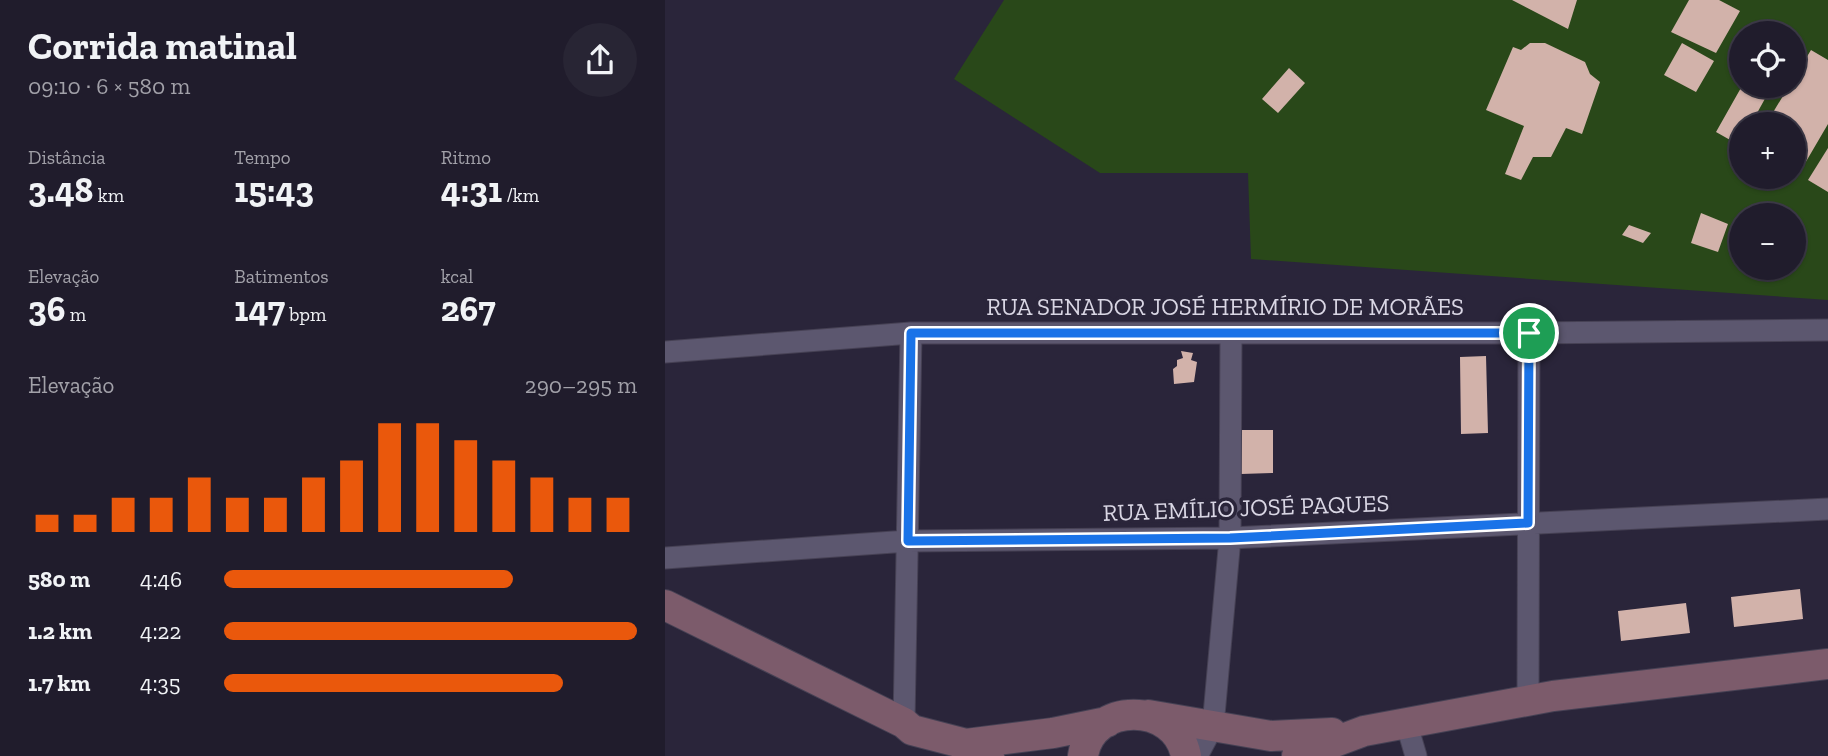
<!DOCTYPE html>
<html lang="pt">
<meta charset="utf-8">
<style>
:root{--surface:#201c2c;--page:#282534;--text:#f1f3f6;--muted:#a2a1a9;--line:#3d3a48;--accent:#ea580c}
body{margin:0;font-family:"Zilla Slab",serif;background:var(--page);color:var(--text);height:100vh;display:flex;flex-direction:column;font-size:26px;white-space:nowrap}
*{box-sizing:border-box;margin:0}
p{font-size:23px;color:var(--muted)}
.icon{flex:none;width:38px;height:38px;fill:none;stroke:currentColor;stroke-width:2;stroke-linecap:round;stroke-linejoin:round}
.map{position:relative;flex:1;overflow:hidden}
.side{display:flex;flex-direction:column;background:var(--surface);width:665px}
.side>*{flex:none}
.tools{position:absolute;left:1064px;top:21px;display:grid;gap:14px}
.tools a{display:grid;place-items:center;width:77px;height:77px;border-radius:50%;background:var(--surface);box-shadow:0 2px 5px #0004,0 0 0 2px var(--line);font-size:35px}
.pin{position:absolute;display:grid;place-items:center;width:60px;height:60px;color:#fff;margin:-30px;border:4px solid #fff;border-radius:50%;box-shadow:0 2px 7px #0007}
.round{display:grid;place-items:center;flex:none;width:74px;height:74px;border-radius:37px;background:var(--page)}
.summary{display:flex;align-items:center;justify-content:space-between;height:119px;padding:0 28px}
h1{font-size:38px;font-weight:700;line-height:52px}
.stats{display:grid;grid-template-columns:repeat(3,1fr);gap:10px;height:119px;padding:7px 28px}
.stats div{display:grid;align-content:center}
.stats b{font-size:35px;font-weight:700}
.stats small{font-size:19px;font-weight:400}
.stats p{font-size:19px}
.chart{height:196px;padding:14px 28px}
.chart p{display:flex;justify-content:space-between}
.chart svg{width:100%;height:126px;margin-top:7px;stroke:var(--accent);stroke-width:6}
ul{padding:0 28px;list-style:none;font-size:23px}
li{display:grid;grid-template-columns:112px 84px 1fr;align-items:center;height:52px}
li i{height:18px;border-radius:9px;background:var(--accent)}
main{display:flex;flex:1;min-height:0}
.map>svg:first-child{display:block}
.green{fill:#294819;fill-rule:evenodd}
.building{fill:#d2b2aa}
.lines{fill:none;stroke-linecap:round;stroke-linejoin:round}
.minor-casing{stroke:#464154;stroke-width:23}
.secondary-casing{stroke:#464154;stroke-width:32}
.minor{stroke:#5c576f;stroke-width:21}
.secondary{stroke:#7c5b6b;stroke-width:30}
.route-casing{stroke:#fff;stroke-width:14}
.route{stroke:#1a73e8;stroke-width:9}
.labels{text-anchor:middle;stroke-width:7;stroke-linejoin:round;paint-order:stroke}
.street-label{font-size:24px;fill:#d9d6e4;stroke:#2a253a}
</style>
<main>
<section class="side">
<div class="summary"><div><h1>Corrida matinal</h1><p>09:10 · 6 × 580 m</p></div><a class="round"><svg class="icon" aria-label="share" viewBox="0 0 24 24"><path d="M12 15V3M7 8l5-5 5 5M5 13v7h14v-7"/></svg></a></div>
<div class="stats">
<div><p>Distância</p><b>3.48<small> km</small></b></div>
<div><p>Tempo</p><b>15:43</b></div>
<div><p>Ritmo</p><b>4:31<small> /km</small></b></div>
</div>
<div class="stats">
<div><p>Elevação</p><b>36<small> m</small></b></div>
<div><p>Batimentos</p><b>147<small> bpm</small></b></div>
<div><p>kcal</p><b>267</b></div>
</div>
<div class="chart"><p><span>Elevação</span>290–295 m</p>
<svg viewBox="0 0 160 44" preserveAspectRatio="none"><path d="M5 44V38M15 44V38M25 44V32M35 44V32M45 44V25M55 44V32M65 44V32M75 44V25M85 44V19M95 44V6M105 44V6M115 44V12M125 44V19M135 44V25M145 44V32M155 44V32"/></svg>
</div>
<ul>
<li><b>580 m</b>4:46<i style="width:70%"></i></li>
<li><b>1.2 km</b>4:22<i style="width:100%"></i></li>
<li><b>1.7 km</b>4:35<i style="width:82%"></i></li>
</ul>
</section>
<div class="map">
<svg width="1163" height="756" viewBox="0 0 1163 756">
<rect width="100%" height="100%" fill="#2a253a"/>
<!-- green -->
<path class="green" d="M 339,0 L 1163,0 L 1163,300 L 586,259 L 583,173 L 435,173 L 289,79 ZM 1076,33 L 1129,33 L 1129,86 L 1076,86 ZM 1076,124 L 1129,124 L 1129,177 L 1076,177 ZM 1076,215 L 1129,215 L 1129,268 L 1076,268 Z"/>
<!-- building -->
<path class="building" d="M 847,0 L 912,0 L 903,29 Z
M 1024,0 L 1054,0 L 1075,11 L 1051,53 L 1006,32 Z
M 865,43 L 880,43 L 920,62 L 925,74 L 935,82 L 917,134 L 901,128 L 886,157 L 868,157 L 856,180 L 840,174 L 859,126 L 821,110 L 848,47 L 856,50 Z
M 1017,43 L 1049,61 L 1031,92 L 999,75 Z
M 1146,50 L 1163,60 L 1163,124 L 1132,177 L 1129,175 L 1129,124 L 1101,124 L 1124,86 L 1129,86 L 1129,78 Z
M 624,68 L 640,83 L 613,113 L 597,99 Z
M 1077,86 L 1107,86 L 1086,124 L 1076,124 L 1076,141 L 1074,145 L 1051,132 Z
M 1163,148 L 1163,192 L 1143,180 Z
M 1036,213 L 1063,224 L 1053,252 L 1026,243 Z
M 964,225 L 986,233 L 978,243 L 957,235 Z
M 1094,268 L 1116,268 L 1111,279 L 1093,271 Z
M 516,351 L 528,353 L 526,360 L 532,362 L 529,382 L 509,384 L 508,369 L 512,366 L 512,360 L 518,358 Z
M 821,356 L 823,433 L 796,434 L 795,357 Z
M 575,430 L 608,430 L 608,473 L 576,474 Z
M 1135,589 L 1138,619 L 1069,627 L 1066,597 Z
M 1021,603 L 1025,633 L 956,641 L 953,611 Z"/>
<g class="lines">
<defs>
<path id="minor" d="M 0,352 L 246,333 L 864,333 L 1163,330
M 0,558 L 243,541 L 565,538 L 1163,509
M 863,700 L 864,333
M 741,722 L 751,756
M 239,723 L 246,333
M 532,756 L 548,726 L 565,538 L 566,334"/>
<path id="secondary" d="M 0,605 L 239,723 L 247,730 L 301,744 L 324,756
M 483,715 L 606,736 L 667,733
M 301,744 L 388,733 L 442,722
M 418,756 C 426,701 511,701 521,756
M 632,756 L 699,731 L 888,696 L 1163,664"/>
</defs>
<!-- minor casing -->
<use href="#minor" class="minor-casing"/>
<!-- secondary casing -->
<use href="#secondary" class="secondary-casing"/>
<!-- minor -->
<use href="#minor" class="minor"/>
<!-- secondary -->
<use href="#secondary" class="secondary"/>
</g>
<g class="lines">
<defs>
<path id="route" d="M 246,333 L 864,333 L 863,523 L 565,538 L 243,541 Z"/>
</defs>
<!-- route casing -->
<use href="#route" class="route-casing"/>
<!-- route -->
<use href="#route" class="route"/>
</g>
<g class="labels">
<!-- street labels -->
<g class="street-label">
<text x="560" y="315">RUA SENADOR JOSÉ HERMÍRIO DE MORÃES</text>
<text transform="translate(581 508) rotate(-2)" y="8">RUA EMÍLIO JOSÉ PAQUES</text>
</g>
</g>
</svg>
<div class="tools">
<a><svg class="icon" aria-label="locate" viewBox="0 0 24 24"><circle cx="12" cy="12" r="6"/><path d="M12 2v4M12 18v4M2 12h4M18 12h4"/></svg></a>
<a>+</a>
<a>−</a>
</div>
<div class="pin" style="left:864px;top:333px;background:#1e9e55"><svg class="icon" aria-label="arrive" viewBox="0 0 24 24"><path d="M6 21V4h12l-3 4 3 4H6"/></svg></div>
</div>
</main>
